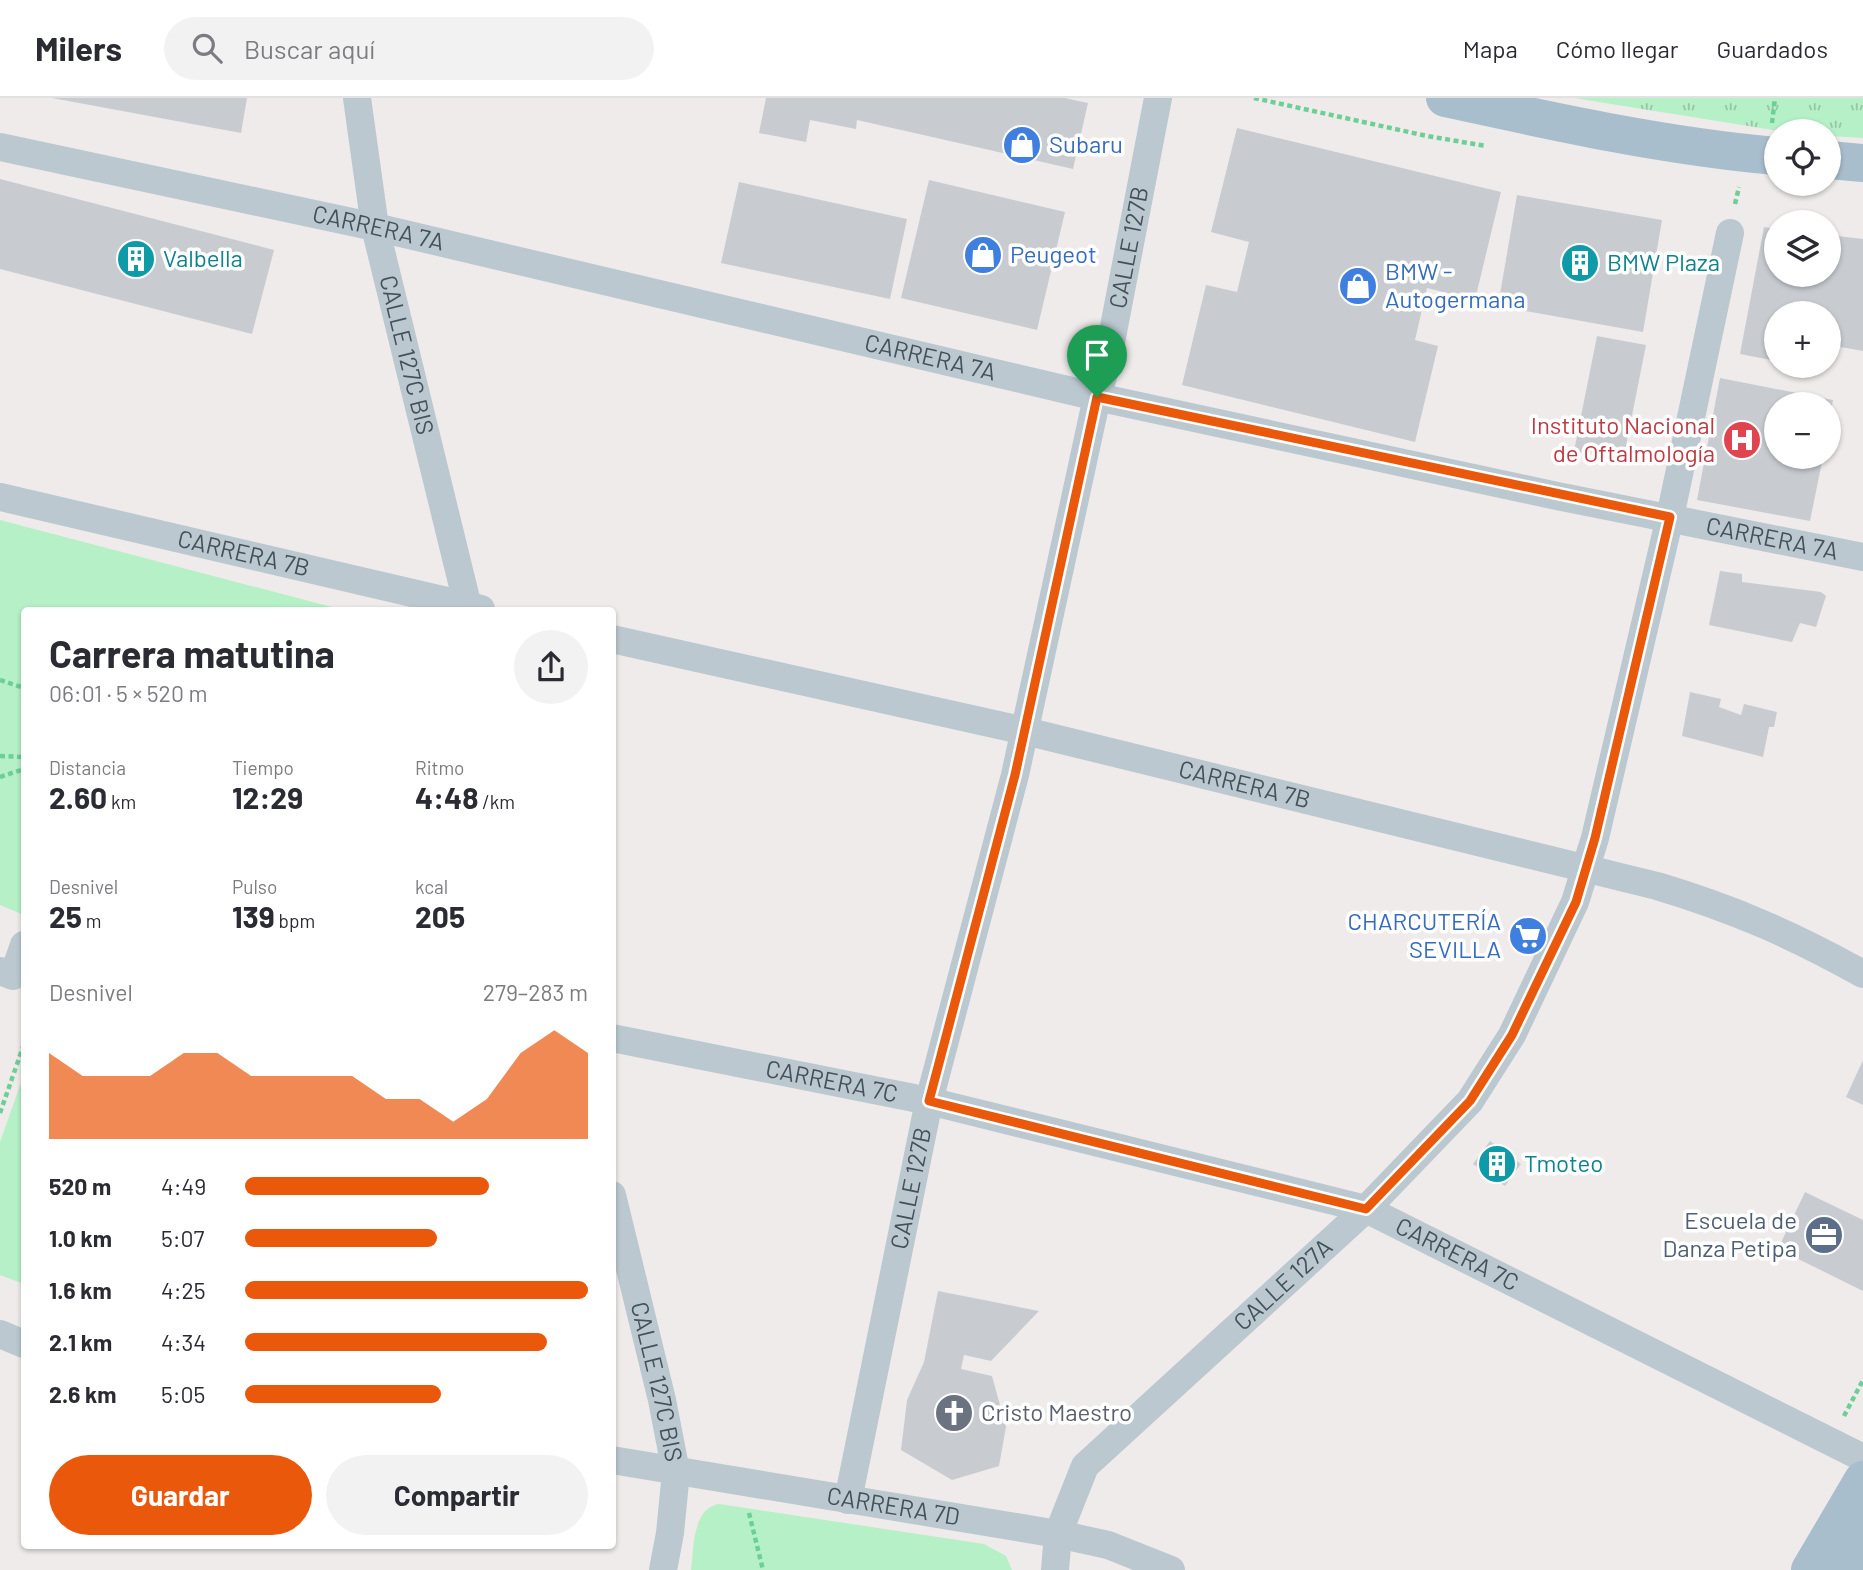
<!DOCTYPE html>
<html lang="es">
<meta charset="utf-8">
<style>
:root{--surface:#fff;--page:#f2f2f3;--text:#2b2b33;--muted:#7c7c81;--line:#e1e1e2;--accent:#ea580c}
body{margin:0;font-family:Barlow,sans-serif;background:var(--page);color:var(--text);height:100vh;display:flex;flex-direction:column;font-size:26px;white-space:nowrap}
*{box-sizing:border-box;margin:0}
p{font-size:23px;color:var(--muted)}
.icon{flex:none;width:38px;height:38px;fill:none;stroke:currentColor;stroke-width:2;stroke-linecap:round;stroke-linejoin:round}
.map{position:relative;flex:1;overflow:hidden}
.drawer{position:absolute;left:21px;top:509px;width:595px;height:942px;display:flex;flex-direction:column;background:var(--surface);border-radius:7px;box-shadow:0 2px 5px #0004}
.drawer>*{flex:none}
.buttons{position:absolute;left:1764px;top:21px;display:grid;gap:14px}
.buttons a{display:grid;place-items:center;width:77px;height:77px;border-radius:50%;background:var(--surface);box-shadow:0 2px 5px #0004;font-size:35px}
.pin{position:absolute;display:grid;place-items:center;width:60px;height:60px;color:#fff;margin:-72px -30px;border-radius:50% 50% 50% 0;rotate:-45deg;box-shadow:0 0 7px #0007}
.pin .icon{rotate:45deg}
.round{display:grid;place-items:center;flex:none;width:74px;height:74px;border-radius:37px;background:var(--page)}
.summary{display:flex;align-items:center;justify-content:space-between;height:119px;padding:0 28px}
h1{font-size:38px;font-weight:700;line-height:52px}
.figures{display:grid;grid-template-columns:repeat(3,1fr);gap:10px;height:119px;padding:7px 28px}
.figures div{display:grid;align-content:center}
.figures b{font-size:30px;font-weight:700}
.figures small{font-size:19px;font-weight:400}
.figures p{font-size:19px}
.chart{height:196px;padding:14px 28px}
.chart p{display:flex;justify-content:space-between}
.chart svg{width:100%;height:126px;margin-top:7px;fill:var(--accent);opacity:.7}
.primary-button{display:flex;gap:14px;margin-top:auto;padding:14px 28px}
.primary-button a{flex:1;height:80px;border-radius:42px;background:var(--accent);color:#fff;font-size:28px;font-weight:700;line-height:80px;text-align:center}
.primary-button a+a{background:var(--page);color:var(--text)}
ul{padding:0 28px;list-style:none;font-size:23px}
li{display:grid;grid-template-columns:112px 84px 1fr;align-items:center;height:52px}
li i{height:18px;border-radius:9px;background:var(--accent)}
header{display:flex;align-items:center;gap:42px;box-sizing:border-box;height:98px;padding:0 35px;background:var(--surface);border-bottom:2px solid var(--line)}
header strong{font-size:33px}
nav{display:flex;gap:38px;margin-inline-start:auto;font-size:24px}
.search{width:490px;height:63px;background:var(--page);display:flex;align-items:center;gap:18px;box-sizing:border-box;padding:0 24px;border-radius:38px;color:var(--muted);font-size:26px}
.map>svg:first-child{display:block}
.grass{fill:url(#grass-tufts)}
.park{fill:#b5f0c7}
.building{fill:#c8ccd1}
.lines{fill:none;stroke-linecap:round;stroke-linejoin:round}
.path{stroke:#6cd096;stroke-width:4.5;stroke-dasharray:5 3.5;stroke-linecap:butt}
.street{stroke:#bbc8cf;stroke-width:28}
.primary{stroke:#a9becd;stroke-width:38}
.route-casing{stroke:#fff;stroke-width:14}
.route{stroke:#ea580c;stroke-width:9}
.labels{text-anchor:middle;stroke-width:7;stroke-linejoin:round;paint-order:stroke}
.shop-label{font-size:24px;fill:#366cbe;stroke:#fff;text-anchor:start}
.street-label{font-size:24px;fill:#43515a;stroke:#fff}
.culture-label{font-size:24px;fill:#0d838f;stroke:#fff;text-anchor:start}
.health-label{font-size:24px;fill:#be3a42;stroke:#fff;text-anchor:end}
.service-label{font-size:24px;fill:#4e5e75;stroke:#fff;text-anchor:end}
.worship-label{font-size:24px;fill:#5b616d;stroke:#fff;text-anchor:start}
</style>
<header>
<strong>Milers</strong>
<div class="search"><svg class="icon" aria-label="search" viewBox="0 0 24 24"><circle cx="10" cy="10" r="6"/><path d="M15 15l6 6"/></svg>Buscar aquí</div>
<nav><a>Mapa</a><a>Cómo llegar</a><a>Guardados</a></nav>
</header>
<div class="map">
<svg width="1863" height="1472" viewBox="0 0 1863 1472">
<defs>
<pattern id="grass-tufts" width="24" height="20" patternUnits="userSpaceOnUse" patternTransform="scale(1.75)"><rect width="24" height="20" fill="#b5f0c7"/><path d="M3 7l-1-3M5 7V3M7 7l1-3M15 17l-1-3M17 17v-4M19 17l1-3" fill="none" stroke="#95c5a5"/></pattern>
</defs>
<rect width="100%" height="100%" fill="#efebeb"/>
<!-- grass -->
<path class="grass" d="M 1574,0 L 1863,0 L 1863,40 L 1829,38 L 1829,33 L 1779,33 Z"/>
<!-- park -->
<path class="park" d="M 0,422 L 347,513 L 24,513 L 24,817 L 0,807 Z
M 24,976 L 24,1186 L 0,1177 L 0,1044 Z
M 719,1406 L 984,1446 L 1006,1458 L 1012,1472 L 691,1472 C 694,1451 692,1410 719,1406 Z"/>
<!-- building -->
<path class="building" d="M 52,0 L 247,0 L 241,35 Z
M 766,0 L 1065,0 L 1088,5 L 1073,71 L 857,22 L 856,31 L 810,22 L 806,44 L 759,35 Z
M 1237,30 L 1501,94 L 1475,202 L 1427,190 L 1415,242 L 1438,248 L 1415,344 L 1182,287 L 1206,187 L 1237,194 L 1249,144 L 1211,134 Z
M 0,81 L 274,152 L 252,236 L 0,171 Z
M 929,82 L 1065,114 L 1037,232 L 901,200 Z
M 739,84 L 907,121 L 890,201 L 721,165 Z
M 1517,97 L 1662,122 L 1643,234 L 1498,208 Z
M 1764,129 L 1776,131 L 1776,177 L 1829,177 L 1829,137 L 1863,141 L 1863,253 L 1829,247 L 1829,215 L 1776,215 L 1776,263 L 1740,256 Z
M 1597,238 L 1646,247 L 1623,363 L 1574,353 Z
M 1720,280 L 1833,302 L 1830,319 L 1829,306 L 1776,306 L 1776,359 L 1823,359 L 1810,423 L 1697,402 Z
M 1720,473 L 1742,476 L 1742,484 L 1821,494 L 1826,498 L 1816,529 L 1800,525 L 1792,544 L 1709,527 Z
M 1690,594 L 1721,601 L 1719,609 L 1741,617 L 1744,606 L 1777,614 L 1774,629 L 1769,629 L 1763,659 L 1682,638 Z
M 1863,962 L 1863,1007 L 1846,999 Z
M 1490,1043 L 1521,1066 L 1505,1088 L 1473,1066 Z
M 1805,1094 L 1863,1122 L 1863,1193 L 1778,1151 Z
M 938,1193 L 1039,1213 L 991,1263 L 964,1257 L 961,1271 L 992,1278 L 1006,1329 L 999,1368 L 952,1382 L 901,1352 L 907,1302 L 924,1264 Z"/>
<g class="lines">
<!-- path -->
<path class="path" d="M 1254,0 L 1427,38 L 1486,48
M 1772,25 L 1775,0
M 1789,92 L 1811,93
M 1735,106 L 1739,89
M 0,582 L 24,590
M 0,658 L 24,659
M 0,679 L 24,671
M 0,1015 L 24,946
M 1844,1318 L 1863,1282
M 749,1415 L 763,1472"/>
<!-- street -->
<g class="street">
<path id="s1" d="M 357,0 L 375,129 L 469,513"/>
<path id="s2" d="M 0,49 L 375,129 L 1097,299 L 1557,398 L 1863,459"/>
<path id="s3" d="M 0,399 L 481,511"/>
<path id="s4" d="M 612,541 L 1025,633 L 1657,788 C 1734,811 1793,837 1863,876"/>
<path d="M 0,873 L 13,878 L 24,847"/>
<path id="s5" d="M 612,940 L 929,1003 L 1366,1111 L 1863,1360"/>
<path id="s6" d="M 612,1097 L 662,1302 L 676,1374 L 670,1435 L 663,1472"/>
<path d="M 0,1236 L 24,1246"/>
<path id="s7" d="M 612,1362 L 1058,1436 L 1108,1447 L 1171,1472"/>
<path id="s8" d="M 848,1402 L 929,1003 L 1015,677 L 1097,299 L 1107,265 L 1158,0"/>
<path id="s9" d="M 1055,1472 L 1058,1436 L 1085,1368 L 1366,1111 L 1470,1003 L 1512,937 L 1575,804 L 1595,740 L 1670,419 L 1730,135"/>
</g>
<!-- primary -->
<path class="primary" d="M 1445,0 C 1555,24 1664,48 1776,58
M 1829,62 L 1863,65
M 1810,1472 L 1863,1382
M 1846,1472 L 1862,1407"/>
</g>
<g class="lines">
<defs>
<path id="route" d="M 1097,299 L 1670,419 L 1595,740 L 1576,804 L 1512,937 L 1470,1003 L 1366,1111 L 929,1003 L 1015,677 Z"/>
</defs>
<!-- route casing -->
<use href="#route" class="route-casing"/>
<!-- route -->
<use href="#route" class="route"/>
</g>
<!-- icons -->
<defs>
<symbol id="shop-disc" viewBox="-11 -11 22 22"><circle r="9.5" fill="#3f7fe0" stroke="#fff"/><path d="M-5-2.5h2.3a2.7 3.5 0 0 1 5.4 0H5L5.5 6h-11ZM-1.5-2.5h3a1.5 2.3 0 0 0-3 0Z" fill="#fff"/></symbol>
<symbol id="building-disc" viewBox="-11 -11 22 22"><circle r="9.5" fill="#0f9aa8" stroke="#fff"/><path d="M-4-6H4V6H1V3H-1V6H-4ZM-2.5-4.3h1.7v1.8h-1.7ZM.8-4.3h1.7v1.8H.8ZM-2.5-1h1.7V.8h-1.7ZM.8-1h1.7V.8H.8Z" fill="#fff"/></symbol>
<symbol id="hospital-disc" viewBox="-11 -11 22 22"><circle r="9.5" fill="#e0444e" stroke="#fff"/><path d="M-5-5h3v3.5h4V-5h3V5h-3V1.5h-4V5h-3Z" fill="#fff"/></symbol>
<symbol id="supermarket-disc" viewBox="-11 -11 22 22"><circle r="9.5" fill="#3f7fe0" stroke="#fff"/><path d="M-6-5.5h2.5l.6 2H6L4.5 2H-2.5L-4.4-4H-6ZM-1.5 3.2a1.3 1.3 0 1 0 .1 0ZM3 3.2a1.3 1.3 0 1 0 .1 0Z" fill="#fff"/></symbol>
<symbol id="office-disc" viewBox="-11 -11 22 22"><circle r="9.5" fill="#5c6f8a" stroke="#fff"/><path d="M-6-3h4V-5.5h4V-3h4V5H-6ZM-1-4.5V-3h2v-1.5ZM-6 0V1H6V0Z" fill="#fff"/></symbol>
<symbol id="church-disc" viewBox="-11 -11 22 22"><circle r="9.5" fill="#6b7280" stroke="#fff"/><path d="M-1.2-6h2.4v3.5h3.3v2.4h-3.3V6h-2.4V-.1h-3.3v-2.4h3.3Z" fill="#fff"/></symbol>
</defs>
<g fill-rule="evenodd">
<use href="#shop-disc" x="1000" y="25" width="44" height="44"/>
<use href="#shop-disc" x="961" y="135" width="44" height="44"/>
<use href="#building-disc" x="114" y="139" width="44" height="44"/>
<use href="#building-disc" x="1558" y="143" width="44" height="44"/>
<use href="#shop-disc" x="1336" y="166" width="44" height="44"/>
<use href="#hospital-disc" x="1720" y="320" width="44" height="44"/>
<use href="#supermarket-disc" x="1506" y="816" width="44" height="44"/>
<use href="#building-disc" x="1475" y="1044" width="44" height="44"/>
<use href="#office-disc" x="1802" y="1115" width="44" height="44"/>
<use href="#church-disc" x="932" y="1293" width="44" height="44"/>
</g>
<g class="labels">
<!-- shop labels -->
<g class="shop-label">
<text x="1049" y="55">Subaru</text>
<text x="1010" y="165">Peugeot</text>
<text x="1385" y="182">BMW -<tspan x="1385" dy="28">Autogermana</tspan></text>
<text x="1501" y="832" text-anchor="end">CHARCUTERÍA<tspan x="1501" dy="28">SEVILLA</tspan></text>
</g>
<!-- street labels -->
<g class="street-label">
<text dy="8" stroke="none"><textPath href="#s2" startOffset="387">CARRERA 7A</textPath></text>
<text dy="8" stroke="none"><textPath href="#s8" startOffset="1284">CALLE 127B</textPath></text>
<text dy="8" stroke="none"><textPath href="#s1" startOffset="262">CALLE 127C BIS</textPath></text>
<text dy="8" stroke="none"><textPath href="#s2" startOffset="954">CARRERA 7A</textPath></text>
<text dy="8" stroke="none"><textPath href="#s2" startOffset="1815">CARRERA 7A</textPath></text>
<text dy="8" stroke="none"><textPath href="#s3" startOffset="250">CARRERA 7B</textPath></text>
<text dy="8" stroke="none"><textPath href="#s4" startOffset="649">CARRERA 7B</textPath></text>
<text dy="8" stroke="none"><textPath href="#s5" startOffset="224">CARRERA 7C</textPath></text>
<text dy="8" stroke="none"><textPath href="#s8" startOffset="318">CALLE 127B</textPath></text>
<text dy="8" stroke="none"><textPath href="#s5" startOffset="875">CARRERA 7C</textPath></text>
<text dy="8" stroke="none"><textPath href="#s9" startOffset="378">CALLE 127A</textPath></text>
<text dy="8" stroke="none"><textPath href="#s6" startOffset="192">CALLE 127C BIS</textPath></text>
<text dy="8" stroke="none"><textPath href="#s7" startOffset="285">CARRERA 7D</textPath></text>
</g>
<!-- culture labels -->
<g class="culture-label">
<text x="163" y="169">Valbella</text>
<text x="1607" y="173">BMW Plaza</text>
<text x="1524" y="1074">Tmoteo</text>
</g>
<!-- health labels -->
<g class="health-label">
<text x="1715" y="336">Instituto Nacional<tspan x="1715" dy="28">de Oftalmología</tspan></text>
</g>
<!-- service labels -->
<g class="service-label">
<text x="1797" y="1131">Escuela de<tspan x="1797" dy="28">Danza Petipa</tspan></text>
</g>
<!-- worship labels -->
<g class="worship-label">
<text x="981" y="1323">Cristo Maestro</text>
</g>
</g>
</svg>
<div class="buttons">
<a><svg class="icon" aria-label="locate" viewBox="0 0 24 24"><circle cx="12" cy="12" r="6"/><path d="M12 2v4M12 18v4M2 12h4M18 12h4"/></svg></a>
<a><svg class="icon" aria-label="layers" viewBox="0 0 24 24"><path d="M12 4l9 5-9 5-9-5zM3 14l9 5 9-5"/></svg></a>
<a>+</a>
<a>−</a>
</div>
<div class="pin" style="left:1097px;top:299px;background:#1e9e55"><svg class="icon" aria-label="arrive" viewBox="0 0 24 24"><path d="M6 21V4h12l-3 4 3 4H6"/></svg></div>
<section class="drawer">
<div class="summary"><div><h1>Carrera matutina</h1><p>06:01 · 5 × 520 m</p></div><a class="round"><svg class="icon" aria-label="share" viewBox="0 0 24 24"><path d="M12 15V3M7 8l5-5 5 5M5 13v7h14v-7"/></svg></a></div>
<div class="figures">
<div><p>Distancia</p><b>2.60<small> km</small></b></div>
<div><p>Tiempo</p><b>12:29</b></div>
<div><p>Ritmo</p><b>4:48<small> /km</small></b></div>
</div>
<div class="figures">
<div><p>Desnivel</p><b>25<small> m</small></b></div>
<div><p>Pulso</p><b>139<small> bpm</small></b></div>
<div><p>kcal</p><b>205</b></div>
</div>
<div class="chart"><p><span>Desnivel</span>279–283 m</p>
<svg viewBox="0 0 160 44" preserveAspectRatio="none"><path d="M0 44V14L10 22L20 22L30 22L40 14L50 14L60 22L70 22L80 22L90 22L100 30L110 30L120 38L130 30L140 14L150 6L160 14V44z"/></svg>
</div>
<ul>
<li><b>520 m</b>4:49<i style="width:71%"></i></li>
<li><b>1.0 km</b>5:07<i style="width:56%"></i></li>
<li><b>1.6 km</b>4:25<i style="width:100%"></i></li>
<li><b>2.1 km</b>4:34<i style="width:88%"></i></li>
<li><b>2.6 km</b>5:05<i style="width:57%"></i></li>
</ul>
<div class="primary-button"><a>Guardar</a><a>Compartir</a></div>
</section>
</div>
